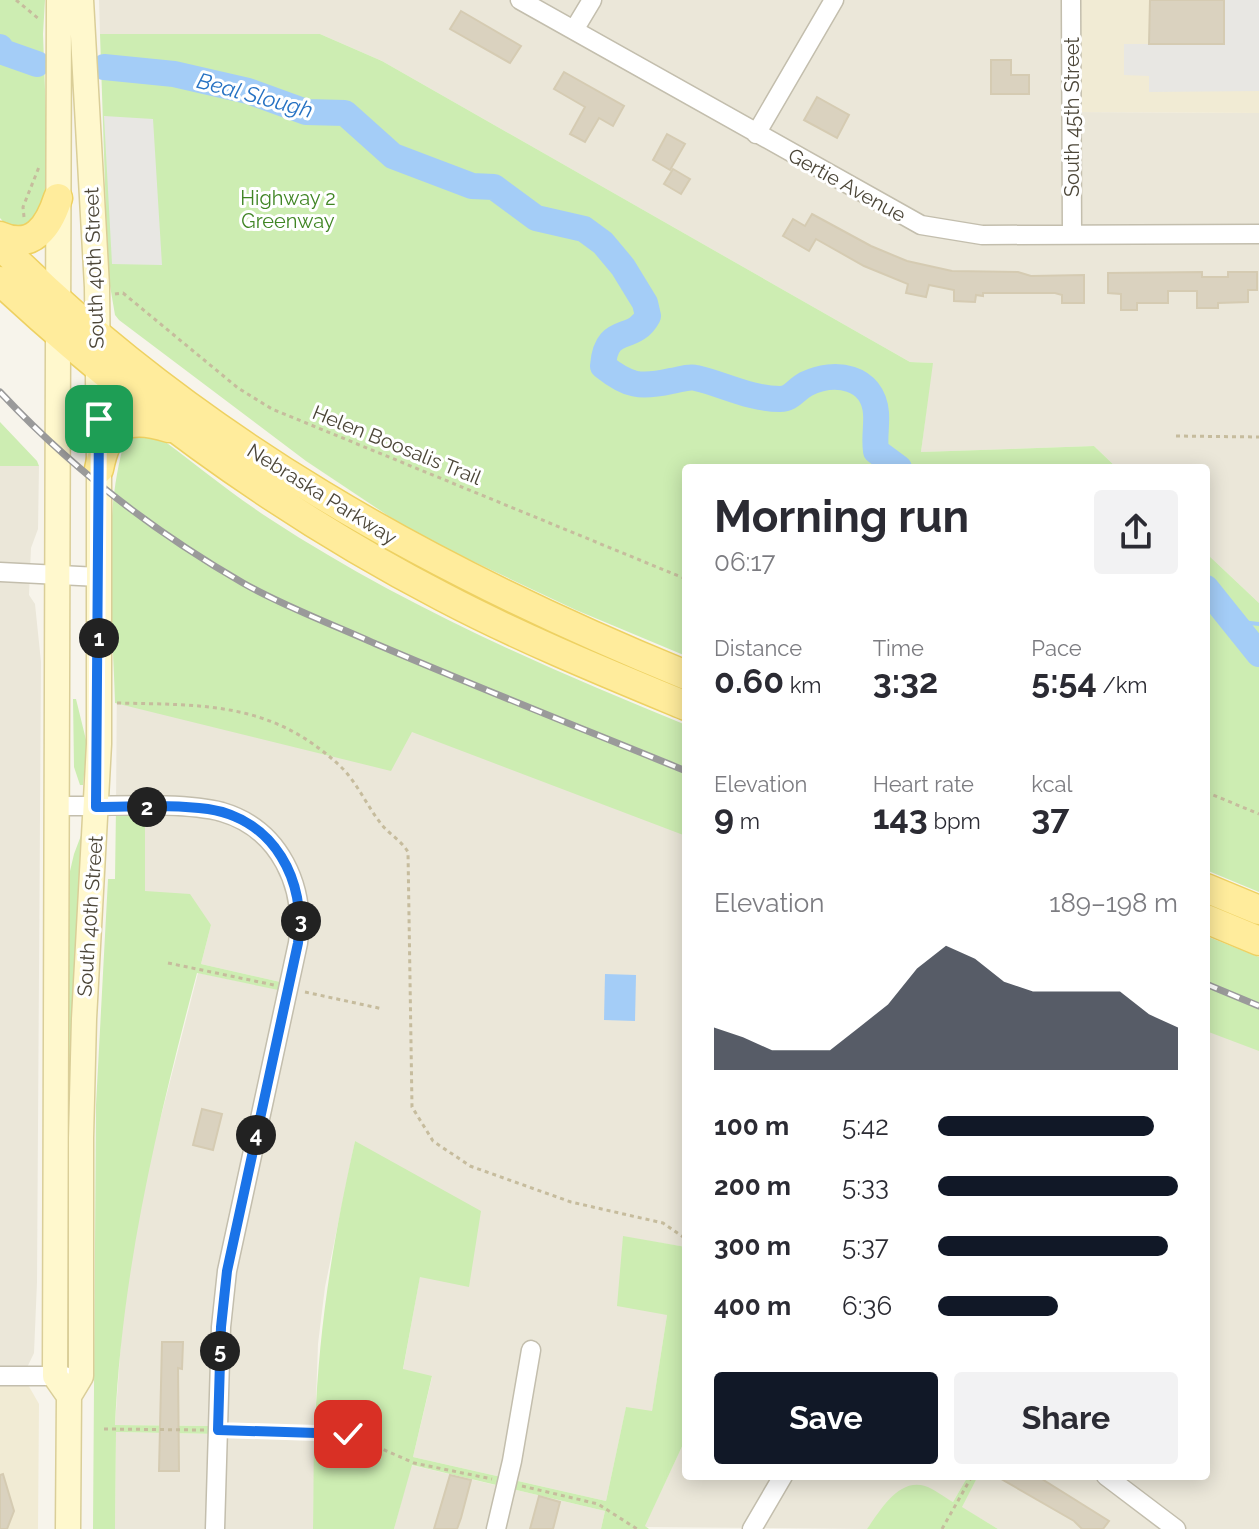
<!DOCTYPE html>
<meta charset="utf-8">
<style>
:root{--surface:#fff;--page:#f2f2f3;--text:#2b2b33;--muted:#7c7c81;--accent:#111827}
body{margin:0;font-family:Raleway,sans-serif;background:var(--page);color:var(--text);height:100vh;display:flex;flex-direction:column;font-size:30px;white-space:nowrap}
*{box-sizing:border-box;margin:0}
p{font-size:26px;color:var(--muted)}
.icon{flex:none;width:44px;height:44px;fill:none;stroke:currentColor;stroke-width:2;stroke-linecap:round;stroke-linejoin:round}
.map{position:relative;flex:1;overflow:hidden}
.details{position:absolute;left:682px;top:464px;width:528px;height:1016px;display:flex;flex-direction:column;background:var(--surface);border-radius:8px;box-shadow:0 4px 20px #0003}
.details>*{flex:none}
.pin{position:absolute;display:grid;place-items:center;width:68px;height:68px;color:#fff;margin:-34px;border-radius:16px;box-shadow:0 4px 12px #0006}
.km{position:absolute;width:40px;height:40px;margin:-20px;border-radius:50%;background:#222;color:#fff;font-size:22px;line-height:40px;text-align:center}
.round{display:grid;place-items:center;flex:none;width:84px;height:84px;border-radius:8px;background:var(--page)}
.overview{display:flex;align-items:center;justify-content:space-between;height:136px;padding:0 32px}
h1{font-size:44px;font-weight:700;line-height:60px}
.stats{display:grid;grid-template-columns:repeat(3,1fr);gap:12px;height:136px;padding:8px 32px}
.stats div{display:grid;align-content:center}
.stats b{font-size:34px;font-weight:700}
.stats small{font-size:22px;font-weight:400}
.stats p{font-size:22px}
.chart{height:224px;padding:16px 32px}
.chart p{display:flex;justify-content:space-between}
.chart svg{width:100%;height:144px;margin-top:8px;fill:var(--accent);opacity:.7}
.cta{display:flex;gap:16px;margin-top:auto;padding:16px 32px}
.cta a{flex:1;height:92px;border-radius:8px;background:var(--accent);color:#fff;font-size:32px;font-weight:700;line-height:92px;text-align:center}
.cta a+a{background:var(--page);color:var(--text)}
ul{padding:0 32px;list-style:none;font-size:26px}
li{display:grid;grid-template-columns:128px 96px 1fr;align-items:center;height:60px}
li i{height:20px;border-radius:10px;background:var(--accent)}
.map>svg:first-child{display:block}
.residential{fill:#ebe7d9}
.education{fill:#f1ebd4}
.green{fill:#cdedb2}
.parking{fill:#e8e7e3}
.water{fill:#a4cdf7}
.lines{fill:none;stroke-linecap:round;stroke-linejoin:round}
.stream{stroke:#a4cdf7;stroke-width:4}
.river{stroke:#a4cdf7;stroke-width:26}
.building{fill:#dad2bf;stroke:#d5cbb2;stroke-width:2}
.street-casing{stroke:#c3bead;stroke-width:21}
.secondary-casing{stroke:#dace98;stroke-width:27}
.primary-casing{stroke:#eed162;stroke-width:31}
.path{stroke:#c6bc9d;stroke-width:3;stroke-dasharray:4 4;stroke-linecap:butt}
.street{stroke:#fff;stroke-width:18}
.secondary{stroke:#fff8cd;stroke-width:24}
.primary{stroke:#ffec9c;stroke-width:28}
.rail-casing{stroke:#9a9a9a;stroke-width:7}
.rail{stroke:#fff;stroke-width:4;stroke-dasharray:12;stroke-linecap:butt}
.route-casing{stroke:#fff;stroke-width:16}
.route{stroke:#1a73e8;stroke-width:10}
.labels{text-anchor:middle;stroke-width:6;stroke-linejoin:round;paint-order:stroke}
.street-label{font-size:20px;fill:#4c4638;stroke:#fff}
.park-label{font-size:20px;fill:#408524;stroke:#fff}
.water-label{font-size:22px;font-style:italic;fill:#2672c3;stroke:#fff}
</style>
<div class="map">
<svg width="1259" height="1529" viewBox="0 0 1259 1529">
<rect width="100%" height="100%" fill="#f7f4eb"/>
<!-- residential -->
<path class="residential" d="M 99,0 L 1071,0 L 1072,112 L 1259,113 L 1259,603 L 1206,553 L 1206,468 L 1117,468 L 1094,446 L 921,452 L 932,363 L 910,362 L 382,61 L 320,34 L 100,34 Z
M 0,466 L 39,466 L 38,529 L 31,548 L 29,595 L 35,604 L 41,662 L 37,1282 L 34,1353 L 23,1376 L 0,1376 Z
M 118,539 L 686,809 L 686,1247 L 623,1237 L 667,1315 L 652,1412 L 626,1408 L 606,1501 L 413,1457 L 432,1377 L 403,1370 L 420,1276 L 355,1141 L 325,1287 L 318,1344 L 315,1427 L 115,1425 L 123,1313 L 143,1186 L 198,973 L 287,991 L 289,984 L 201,964 L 211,925 L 145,891 L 145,808 L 116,807 Z
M 1206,1018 L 1259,1039 L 1259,1529 L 998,1529 L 961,1507 L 978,1476 L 1206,1476 Z
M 116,1432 L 315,1436 L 313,1529 L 115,1529 Z
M 686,1438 L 686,1476 L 968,1476 L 953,1502 L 924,1486 L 890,1499 L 867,1529 L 644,1527 Z
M 411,1465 L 605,1511 L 601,1529 L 394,1529 Z"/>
<!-- education -->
<path class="education" d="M 1071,0 L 1259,0 L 1259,113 L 1071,112 Z
M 0,1376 L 23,1376 L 39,1404 L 38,1529 L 0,1529 Z"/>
<!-- green -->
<path class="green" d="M 0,0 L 45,0 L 43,34 L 49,200 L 41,219 L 13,233 L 0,218 Z
M 100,34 L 320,34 L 382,61 L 910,362 L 933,363 L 921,452 L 1094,446 L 1117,468 L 686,468 L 686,656 L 576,610 L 417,535 L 306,461 L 119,320 L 115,315 L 108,274 Z
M 0,422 L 37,461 L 39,466 L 0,466 Z
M 152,432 C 192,461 230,493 270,519 C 400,604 543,667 686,725 L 686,836 L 412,732 L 391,771 L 115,703 C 113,620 101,520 125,440 Z
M 1206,553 L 1259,603 L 1259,892 L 1206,870 Z
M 73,699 L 76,699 L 87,744 L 83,785 L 80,785 L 74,767 Z
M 116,807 L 145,807 L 145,891 L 190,894 L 211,925 L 201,964 L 289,984 L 288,992 L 197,973 C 157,1123 122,1270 115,1425 L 315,1427 C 319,1325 333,1240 355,1141 L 481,1211 L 469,1287 L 420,1277 L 403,1369 L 432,1376 L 413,1457 L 606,1501 L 626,1407 L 652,1411 L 667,1315 L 617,1306 L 623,1236 L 686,1247 L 686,1438 L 645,1526 L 649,1529 L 601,1529 L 605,1511 L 412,1465 L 394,1529 L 313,1529 L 314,1436 L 116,1432 L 115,1529 L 93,1529 L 96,1105 L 108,879 L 115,879 Z
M 85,825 L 69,1330 L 66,1351 L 67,884 L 74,854 Z
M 1206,936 L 1259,957 L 1259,1051 L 1206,1031 Z
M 968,1476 L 978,1476 L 962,1507 L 998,1529 L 867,1529 C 880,1511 898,1478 925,1486 C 934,1489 944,1497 953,1502 Z"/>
<!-- parking -->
<path class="parking" d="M 1224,0 L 1259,0 L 1259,91 L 1149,92 L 1149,76 L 1124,75 L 1124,44 L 1224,44 Z
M 104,116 L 153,119 L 162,265 L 112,264 Z"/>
<!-- water -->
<path class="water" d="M 605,974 L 636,975 L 635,1021 L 604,1020 Z"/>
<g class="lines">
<!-- stream -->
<path class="stream" d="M 1233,621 L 1259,624"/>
<!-- river -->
<path class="river" d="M 0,47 L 3,52 L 37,64
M 104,67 L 174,74 L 248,91 L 306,112 L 345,113 L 393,156 L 472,186 L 494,187 L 536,218 L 584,229 L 603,243 L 623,267 L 645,303 L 648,316 C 633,344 606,323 603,366 C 628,386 640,388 671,381 C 679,380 688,376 696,378 C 723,384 750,399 780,399 C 792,399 795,390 806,384 C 835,370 873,376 876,413 C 877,426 874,438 876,451 L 899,468
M 1206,588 L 1259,654"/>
</g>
<!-- building -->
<path class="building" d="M 1150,0 L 1224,0 L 1224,44 L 1149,44 Z
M 461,11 L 521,46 L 510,63 L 450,29 Z
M 991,60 L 1011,60 L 1011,75 L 1029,75 L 1029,94 L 991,94 Z
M 564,72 L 624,106 L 613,126 L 599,118 L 585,142 L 570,134 L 585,107 L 554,89 Z
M 817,97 L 849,115 L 837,138 L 804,120 Z
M 667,134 L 685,144 L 670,170 L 653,160 Z
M 673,169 L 690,179 L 681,194 L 664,184 Z
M 812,214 L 871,246 L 907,261 L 952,271 L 1018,272 L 1031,276 L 1084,275 L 1084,303 L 1062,303 L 1062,295 L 1055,293 L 983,293 L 983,296 L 976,295 L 975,302 L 954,301 L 954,290 L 929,285 L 926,297 L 906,293 L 908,284 L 864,266 L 816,239 L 809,251 L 783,236 L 793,219 L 805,226 Z
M 1202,272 L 1202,277 L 1228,277 L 1228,272 L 1257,272 L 1257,290 L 1248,290 L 1248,302 L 1218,303 L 1218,308 L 1197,308 L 1197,291 L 1168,291 L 1168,303 L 1137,303 L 1137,310 L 1121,310 L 1121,294 L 1108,293 L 1108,273 Z
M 202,1109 L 222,1114 L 213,1150 L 193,1145 Z
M 162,1342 L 183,1342 L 182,1369 L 178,1368 L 179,1471 L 159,1471 Z
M 3,1474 L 14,1511 L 7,1529 L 0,1529 L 0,1475 Z
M 450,1475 L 471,1480 L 461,1518 L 457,1529 L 434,1529 Z
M 996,1476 L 1037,1476 L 1109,1521 L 1103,1529 L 1082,1529 L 1074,1521 Z
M 539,1496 L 560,1502 L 553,1529 L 530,1529 Z"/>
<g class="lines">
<defs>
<path id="street" d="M 520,0 L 921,225 L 982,235 L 1259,234
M 1071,0 L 1072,234
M 574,30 L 592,0
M 756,134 L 834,0
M 0,572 L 99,577
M 56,806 C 102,807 180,801 222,812 C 280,829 306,887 298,943 L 227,1271 L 221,1327 L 215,1529
M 0,1376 L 65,1376
M 1106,1476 L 1176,1529
M 496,1529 L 512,1461 L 531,1350
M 752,1529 L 783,1476"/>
<path id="secondary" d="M 59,0 L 55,1376 L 69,1396
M 68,1529 L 69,1396 L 81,1376 L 81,1138 L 84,1019 L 99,744 L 99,469 L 97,287 L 81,0"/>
<path id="primary" d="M 0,236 C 33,251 49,226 58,198
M 0,245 C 194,440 434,572 686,675
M 0,281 C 133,405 281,513 443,597 C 521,638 604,672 686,706
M 99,469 C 108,424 126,415 169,428
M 1206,888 L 1259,910
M 1206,919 L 1259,941"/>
</defs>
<!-- street casing -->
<use href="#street" class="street-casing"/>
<!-- secondary casing -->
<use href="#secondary" class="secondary-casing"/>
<!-- primary casing -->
<use href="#primary" class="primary-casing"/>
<!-- path -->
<path class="path" d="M 16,0 L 39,19
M 24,217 L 23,207 L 39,167
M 115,294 L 123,293 L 238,388 L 272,409 L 686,579
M 1176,436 L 1259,437
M 117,703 C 205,705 272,702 340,766 C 356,781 366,804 379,821 C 387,833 401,840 408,852 L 412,1107 L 433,1141 L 470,1166 L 571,1202 L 663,1223 L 686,1239
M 1206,792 L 1259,814
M 168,963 L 274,985
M 305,992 L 383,1009
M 104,1429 L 204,1430
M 235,1431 L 348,1434 L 414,1463 L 492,1479
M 522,1486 L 598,1504 L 637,1529
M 942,1529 L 972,1476"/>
<!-- street -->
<use href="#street" class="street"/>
<!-- secondary -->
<use href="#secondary" class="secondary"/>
<!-- primary -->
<use href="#primary" class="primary"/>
<defs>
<path id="rail" d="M 0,392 C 71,468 153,531 243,583 C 285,607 332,624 376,644 C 479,688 583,729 686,771
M 1206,984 L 1259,1006"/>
</defs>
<!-- rail casing -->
<use href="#rail" class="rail-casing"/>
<!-- rail -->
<use href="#rail" class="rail"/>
</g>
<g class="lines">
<defs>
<path id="route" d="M 99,419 L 96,807 C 133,807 172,804 208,809 C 274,819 307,881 298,943 L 227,1271 L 221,1327 L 218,1430 L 348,1434"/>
</defs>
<!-- route casing -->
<use href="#route" class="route-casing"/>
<!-- route -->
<use href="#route" class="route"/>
</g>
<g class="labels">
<!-- street labels -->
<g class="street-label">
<text transform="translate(1072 117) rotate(-90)" y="7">South 45th Street</text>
<text transform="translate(847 185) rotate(29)" y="7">Gertie Avenue</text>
<text transform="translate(94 268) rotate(-92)" y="7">South 40th Street</text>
<text transform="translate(397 445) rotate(22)" y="7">Helen Boosalis Trail</text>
<text transform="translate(322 494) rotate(32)" y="7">Nebraska Parkway</text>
<text transform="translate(90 916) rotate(-86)" y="7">South 40th Street</text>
</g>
<!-- park labels -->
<g class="park-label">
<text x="288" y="205">Highway 2<tspan x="288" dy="23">Greenway</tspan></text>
</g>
<!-- water labels -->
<g class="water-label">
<text transform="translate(255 95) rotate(15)" y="8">Beal Slough</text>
</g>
</g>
</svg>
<div class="pin" style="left:99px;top:419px;background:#1e9e55"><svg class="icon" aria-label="arrive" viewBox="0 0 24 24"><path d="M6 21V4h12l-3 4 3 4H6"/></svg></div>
<div class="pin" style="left:348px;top:1434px;background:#d93025"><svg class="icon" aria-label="check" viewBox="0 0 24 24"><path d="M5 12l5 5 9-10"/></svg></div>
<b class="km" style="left:99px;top:638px">1</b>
<b class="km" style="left:147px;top:807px">2</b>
<b class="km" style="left:301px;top:921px">3</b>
<b class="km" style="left:256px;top:1135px">4</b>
<b class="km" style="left:220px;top:1351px">5</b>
<section class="details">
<div class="overview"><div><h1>Morning run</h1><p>06:17</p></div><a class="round"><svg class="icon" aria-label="share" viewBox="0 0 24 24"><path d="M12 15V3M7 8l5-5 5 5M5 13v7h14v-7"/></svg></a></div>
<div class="stats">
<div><p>Distance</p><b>0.60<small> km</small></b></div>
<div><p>Time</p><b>3:32</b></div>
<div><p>Pace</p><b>5:54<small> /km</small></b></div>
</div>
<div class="stats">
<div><p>Elevation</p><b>9<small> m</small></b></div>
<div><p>Heart rate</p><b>143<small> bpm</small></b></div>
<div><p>kcal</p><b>37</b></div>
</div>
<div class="chart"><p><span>Elevation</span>189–198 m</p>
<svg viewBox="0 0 160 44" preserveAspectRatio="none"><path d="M0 44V31L10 34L20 38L30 38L40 38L50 31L60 24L70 13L80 6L90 10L100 17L110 20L120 20L130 20L140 20L150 27L160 31V44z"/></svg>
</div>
<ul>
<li><b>100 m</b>5:42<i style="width:90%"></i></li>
<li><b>200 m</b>5:33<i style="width:100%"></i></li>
<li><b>300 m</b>5:37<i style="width:96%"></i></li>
<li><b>400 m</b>6:36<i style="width:50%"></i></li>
</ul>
<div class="cta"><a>Save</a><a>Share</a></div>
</section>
</div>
